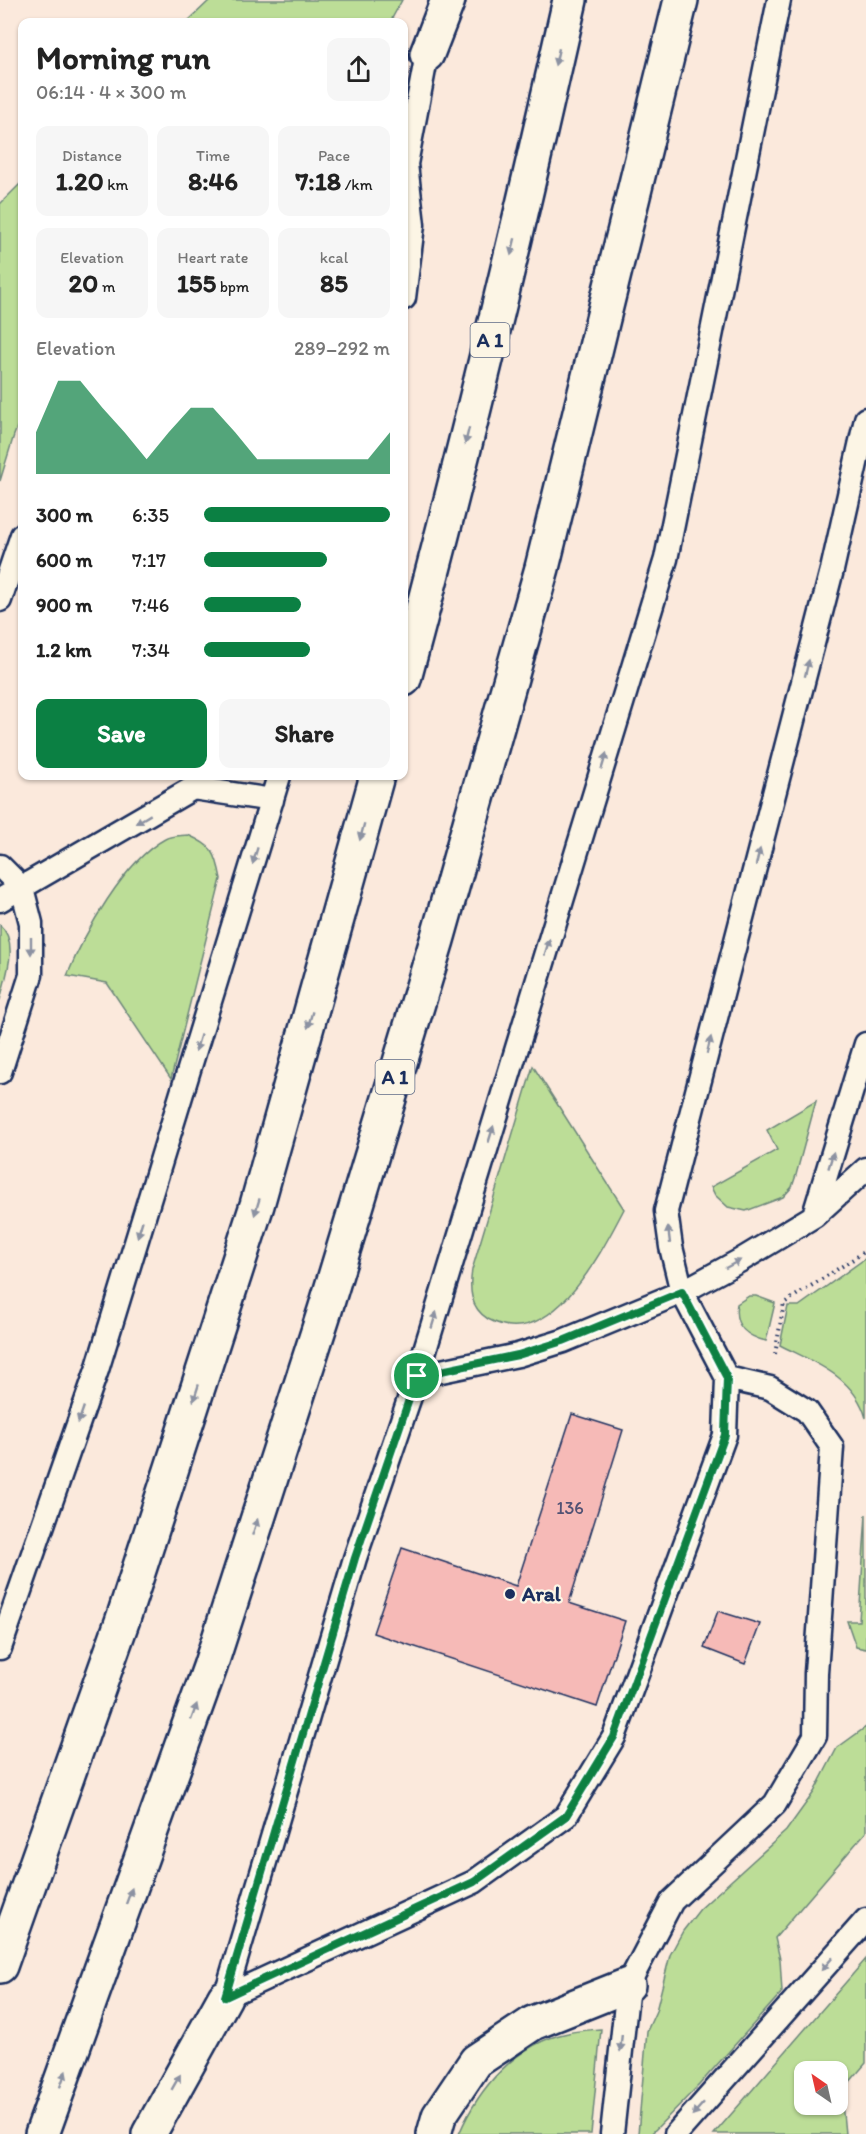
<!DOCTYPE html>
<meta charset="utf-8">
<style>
:root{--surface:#fff;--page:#f6f6f6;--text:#222;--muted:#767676;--accent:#0b8043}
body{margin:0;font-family:Itim,sans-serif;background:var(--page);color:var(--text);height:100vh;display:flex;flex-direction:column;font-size:22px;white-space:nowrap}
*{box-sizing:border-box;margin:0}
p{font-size:20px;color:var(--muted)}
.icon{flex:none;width:33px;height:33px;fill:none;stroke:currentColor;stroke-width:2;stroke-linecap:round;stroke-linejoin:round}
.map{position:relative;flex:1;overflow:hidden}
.sheet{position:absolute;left:18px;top:18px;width:390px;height:762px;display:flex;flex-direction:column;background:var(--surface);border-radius:12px;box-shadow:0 2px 4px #0004}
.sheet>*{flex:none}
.needle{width:39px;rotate:326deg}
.controls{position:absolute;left:794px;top:2061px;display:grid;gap:12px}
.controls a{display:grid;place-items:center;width:54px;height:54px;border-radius:12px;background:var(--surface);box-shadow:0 2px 4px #0004;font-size:30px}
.pin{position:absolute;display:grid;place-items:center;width:51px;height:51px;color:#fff;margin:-26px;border:3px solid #fff;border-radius:50%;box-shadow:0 2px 6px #0007}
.round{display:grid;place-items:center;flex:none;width:63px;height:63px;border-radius:12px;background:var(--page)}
.summary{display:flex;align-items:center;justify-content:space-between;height:102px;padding:0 18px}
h1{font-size:33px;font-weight:800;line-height:45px}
.metrics{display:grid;grid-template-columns:repeat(3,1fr);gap:9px;height:102px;padding:6px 18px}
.metrics div{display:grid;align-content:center;border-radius:12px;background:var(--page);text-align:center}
.metrics b{font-size:26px;font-weight:800}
.metrics small{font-size:16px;font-weight:400}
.metrics p{font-size:16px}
.chart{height:168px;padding:12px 18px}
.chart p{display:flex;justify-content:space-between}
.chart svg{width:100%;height:108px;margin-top:6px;fill:var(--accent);opacity:.7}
.primary-button{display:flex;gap:12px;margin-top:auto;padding:12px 18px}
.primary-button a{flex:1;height:69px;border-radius:12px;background:var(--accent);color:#fff;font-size:24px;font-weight:800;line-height:69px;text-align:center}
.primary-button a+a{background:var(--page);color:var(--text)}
ul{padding:0 18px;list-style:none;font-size:20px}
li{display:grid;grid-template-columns:96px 72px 1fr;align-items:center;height:45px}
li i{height:15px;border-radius:8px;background:var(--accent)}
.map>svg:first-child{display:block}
.green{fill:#bcdd97;stroke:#6c867a;stroke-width:1.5;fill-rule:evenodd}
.building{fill:#f6bab7;stroke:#1b2f5e;stroke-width:1.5}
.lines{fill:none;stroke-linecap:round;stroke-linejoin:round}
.lane-casing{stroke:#1b2f5e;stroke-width:27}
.street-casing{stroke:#1b2f5e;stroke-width:38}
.highway-casing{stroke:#1b2f5e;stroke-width:38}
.path{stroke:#1b2f5e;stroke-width:4;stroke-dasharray:1.5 4.5;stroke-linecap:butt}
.lane{stroke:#fcf5e5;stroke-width:22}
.street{stroke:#fcf5e5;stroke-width:33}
.highway{stroke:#fcf5e5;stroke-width:33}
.oneway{fill:#8c92a2}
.route-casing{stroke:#fff;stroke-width:12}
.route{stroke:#0b8043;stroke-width:8}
.poi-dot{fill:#1b2f5e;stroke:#fcf5e5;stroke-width:2}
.labels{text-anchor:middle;stroke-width:4.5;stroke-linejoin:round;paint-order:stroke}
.number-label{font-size:18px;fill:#525274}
.shield{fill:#fcf5e5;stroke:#5e6a86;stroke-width:1.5}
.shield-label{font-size:20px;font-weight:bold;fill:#1b2f5e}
.poi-label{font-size:21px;font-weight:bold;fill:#1b2f5e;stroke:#fcf5e5;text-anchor:start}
</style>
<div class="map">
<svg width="866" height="2134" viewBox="0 0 866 2134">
<rect width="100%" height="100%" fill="#fbe9dc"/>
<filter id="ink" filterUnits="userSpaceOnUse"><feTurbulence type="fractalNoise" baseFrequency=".0167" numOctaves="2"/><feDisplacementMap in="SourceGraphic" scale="12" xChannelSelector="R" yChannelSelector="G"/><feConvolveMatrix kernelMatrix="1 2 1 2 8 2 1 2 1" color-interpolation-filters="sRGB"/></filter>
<g filter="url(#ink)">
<!-- green -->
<path class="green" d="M 210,0 L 402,0 L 390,22 L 187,22 Z
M 22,182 L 22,415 L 14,435 L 0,481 L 0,204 Z
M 188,835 C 213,846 216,852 221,879 L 171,1079 L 107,983 L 67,976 C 84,934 124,861 165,839 C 172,835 181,836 188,835 Z
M 0,925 C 20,943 5,978 0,1000 Z
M 533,1066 L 624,1209 C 601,1253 551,1354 488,1319 C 470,1308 469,1289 472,1270 Z
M 816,1101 L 796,1175 L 792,1187 L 783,1197 L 746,1211 L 728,1207 L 715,1195 L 711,1187 L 777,1150 L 767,1130 Z
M 866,1258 L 866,1418 C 854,1376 815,1363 780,1345 L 788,1306 L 799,1306 Z
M 749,1296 L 756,1296 L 775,1303 L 766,1341 C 746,1336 733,1326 737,1304 Z
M 866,1514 L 866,1649 L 856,1647 L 847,1621 L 859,1621 Z
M 866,1727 L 866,1832 L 775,1938 L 780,1959 L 782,1992 L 699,2085 L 651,2134 L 638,2134 L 647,2031 L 656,2011 L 670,1955 L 683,1931 L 700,1909 L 786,1831 L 814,1792 L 837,1748 Z
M 866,1959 L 866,2063 L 841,2092 L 845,2134 L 714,2134 ZM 804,2072 L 837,2072 L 837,2104 L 804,2104 Z
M 601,2029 L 591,2134 L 459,2134 C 479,2087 517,2043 568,2033 C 579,2030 590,2030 601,2029 Z"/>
<!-- building -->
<path class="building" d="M 572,1414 L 623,1430 L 569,1603 L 625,1621 L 597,1707 L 373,1633 L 402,1548 L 516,1586 Z
M 718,1611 L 760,1624 L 745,1664 L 704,1648 Z"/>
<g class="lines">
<defs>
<path id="lane" d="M 404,298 L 413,225 L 406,164 L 427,54
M 0,600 L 22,535
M 0,866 L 22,888 L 31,923 L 31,975 L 0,1072
M 0,900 L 193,788 L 272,800
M 814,1215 L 866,1044
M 417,1376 L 518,1355 L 563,1341 L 682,1292 L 741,1260 L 814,1216 L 866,1169
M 0,1648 L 97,1370 L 279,776
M 225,1997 L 355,1558 L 417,1376 L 666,559 L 779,0
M 225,1997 L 474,1882 L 566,1816 L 614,1737 L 725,1435 L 727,1378 L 682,1292 L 671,1247 L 666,1211 L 832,570 L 866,419
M 612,2134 L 628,1985 L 672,1901 L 775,1804 L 815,1736 L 816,1673 L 832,1447 L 807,1411 L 770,1388 L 727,1378
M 676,2134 L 866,1920"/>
<path id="street" d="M 434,2134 L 439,2116 L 476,2061 L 533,2023 L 628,1985"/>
<path id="highway" d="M 427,54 L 448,0
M 404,679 C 465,454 519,227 570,0
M 0,1966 L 123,1619 L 257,1205 L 377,776
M 42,2134 L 210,1667 L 325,1310 L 437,940 L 542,568 L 681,0
M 149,2134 L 225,1997"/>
</defs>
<!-- lane casing -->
<use href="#lane" class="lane-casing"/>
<!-- street casing -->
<use href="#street" class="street-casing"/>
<!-- highway casing -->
<use href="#highway" class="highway-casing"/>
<!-- path -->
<path class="path" d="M 775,1354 L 784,1303 L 866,1251"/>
<!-- lane -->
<use href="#lane" class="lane"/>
<!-- street -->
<use href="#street" class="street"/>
<!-- highway -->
<use href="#highway" class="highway"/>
</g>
<!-- one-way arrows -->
<defs><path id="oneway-solid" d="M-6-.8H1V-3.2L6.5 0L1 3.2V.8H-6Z" transform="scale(1.5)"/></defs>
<g class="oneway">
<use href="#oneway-solid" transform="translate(557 57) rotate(103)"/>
<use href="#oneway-solid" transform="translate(513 247) rotate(104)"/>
<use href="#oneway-solid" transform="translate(467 436) rotate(104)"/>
<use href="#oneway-solid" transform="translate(807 668) rotate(-76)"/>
<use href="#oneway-solid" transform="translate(604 761) rotate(-73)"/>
<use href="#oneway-solid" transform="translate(143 819) rotate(149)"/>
<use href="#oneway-solid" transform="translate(362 832) rotate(105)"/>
<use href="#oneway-solid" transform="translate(255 856) rotate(107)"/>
<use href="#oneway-solid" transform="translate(758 857) rotate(-76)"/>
<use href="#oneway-solid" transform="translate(31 946) rotate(90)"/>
<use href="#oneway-solid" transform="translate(547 947) rotate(-73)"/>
<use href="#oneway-solid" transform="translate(310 1020) rotate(106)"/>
<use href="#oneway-solid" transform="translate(198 1043) rotate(107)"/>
<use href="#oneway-solid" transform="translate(709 1045) rotate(-76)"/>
<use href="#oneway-solid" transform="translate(491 1134) rotate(-73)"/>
<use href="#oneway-solid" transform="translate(831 1160) rotate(-73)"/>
<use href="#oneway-solid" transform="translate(257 1207) rotate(107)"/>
<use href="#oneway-solid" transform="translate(140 1229) rotate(107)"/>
<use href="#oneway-solid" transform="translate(669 1235) rotate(-97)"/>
<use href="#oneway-solid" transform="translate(733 1264) rotate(-28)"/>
<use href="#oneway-solid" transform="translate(434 1320) rotate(-73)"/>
<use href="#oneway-solid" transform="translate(196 1393) rotate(108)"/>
<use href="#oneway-solid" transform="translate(81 1415) rotate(109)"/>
<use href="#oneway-solid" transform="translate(255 1527) rotate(-72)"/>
<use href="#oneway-solid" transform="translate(194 1712) rotate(-70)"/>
<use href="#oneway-solid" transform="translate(129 1896) rotate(-70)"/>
<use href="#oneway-solid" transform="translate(827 1964) rotate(131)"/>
<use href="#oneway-solid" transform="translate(621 2043) rotate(96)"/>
<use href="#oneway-solid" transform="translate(63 2079) rotate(-70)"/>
<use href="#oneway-solid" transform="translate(176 2082) rotate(-60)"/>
<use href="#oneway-solid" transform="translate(698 2109) rotate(132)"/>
</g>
</g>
<g class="lines" filter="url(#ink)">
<defs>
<path id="route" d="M 682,1292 L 727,1378 L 725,1435 L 614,1737 L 566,1816 L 474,1882 L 225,1997 L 355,1558 L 417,1376 L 518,1355 L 563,1341 Z"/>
</defs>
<!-- route casing -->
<use href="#route" class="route-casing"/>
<!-- route -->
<use href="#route" class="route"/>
</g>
<!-- markers -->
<circle class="poi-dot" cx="510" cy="1594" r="6"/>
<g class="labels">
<!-- number labels -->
<g class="number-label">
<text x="570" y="1514">136</text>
</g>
<!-- shield labels -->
<g class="shield">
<rect x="470.5" y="323" width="39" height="34" rx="4.5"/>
<rect x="375.5" y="1060" width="39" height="34" rx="4.5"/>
</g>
<g class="shield-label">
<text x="490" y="347">A 1</text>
<text x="395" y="1084">A 1</text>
</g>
<!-- poi labels -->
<g class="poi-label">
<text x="522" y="1601">Aral</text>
</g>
</g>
</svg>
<div class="controls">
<a><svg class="needle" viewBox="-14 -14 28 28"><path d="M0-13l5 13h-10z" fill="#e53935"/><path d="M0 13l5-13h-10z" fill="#767676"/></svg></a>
</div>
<div class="pin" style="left:417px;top:1376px;background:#1e9e55"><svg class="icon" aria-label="arrive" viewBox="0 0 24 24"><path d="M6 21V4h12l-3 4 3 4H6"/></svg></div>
<section class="sheet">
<div class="summary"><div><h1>Morning run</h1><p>06:14 · 4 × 300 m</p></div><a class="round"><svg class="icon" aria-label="share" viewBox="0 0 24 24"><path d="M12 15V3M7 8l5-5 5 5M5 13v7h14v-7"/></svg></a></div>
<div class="metrics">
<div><p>Distance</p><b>1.20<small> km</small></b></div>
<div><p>Time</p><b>8:46</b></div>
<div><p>Pace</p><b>7:18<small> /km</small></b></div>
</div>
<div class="metrics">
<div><p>Elevation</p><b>20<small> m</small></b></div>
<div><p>Heart rate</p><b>155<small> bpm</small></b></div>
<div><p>kcal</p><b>85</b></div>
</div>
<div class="chart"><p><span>Elevation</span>289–292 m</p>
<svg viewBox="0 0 160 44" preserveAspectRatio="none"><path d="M0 44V27L10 6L20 6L30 17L40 27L50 38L60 27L70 17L80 17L90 27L100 38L110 38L120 38L130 38L140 38L150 38L160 27V44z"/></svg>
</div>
<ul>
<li><b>300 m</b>6:35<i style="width:100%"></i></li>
<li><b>600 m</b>7:17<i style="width:66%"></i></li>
<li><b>900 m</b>7:46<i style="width:52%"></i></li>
<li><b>1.2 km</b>7:34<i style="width:57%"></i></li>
</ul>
<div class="primary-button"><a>Save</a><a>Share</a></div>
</section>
</div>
